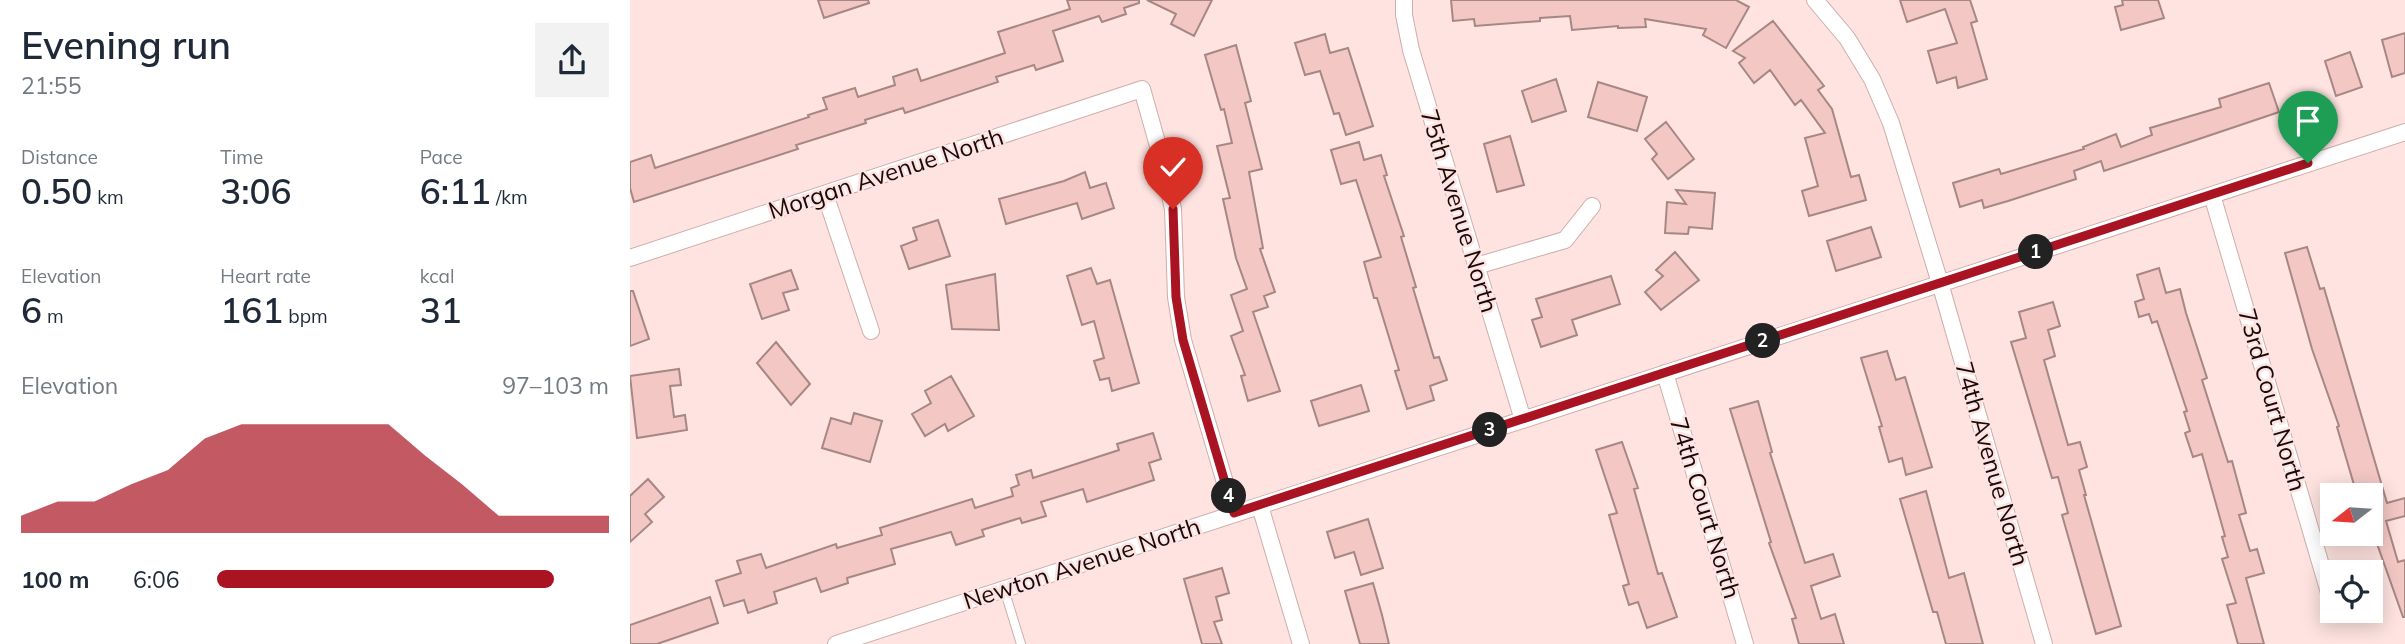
<!DOCTYPE html>
<meta charset="utf-8">
<style>
:root{--surface:#fff;--page:#f2f2f3;--text:#1f2937;--muted:#747a83;--accent:#a91322}
body{margin:0;font-family:Mulish,sans-serif;background:var(--page);color:var(--text);height:100vh;display:flex;flex-direction:column;font-size:26px;white-space:nowrap}
*{box-sizing:border-box;margin:0}
p{font-size:23px;color:var(--muted)}
.icon{flex:none;width:38px;height:38px;fill:none;stroke:currentColor;stroke-width:2;stroke-linecap:round;stroke-linejoin:round}
.map{position:relative;flex:1;overflow:hidden}
.drawer{display:flex;flex-direction:column;background:var(--surface);width:630px}
.drawer>*{flex:none}
.needle{width:46px;rotate:253deg}
.controls{position:absolute;left:1690px;top:483px;display:grid;gap:14px}
.controls a{display:grid;place-items:center;width:63px;height:63px;border-radius:0px;background:var(--surface);box-shadow:0 4px 18px #0003;font-size:35px}
.pin{position:absolute;display:grid;place-items:center;width:60px;height:60px;color:#fff;margin:-72px -30px;border-radius:50% 50% 50% 0;rotate:-45deg;box-shadow:0 0 7px #0007}
.pin .icon{rotate:45deg}
.km{position:absolute;width:35px;height:35px;margin:-18px;border-radius:50%;background:#222;color:#fff;font-size:19px;line-height:35px;text-align:center}
.round{display:grid;place-items:center;flex:none;width:74px;height:74px;border-radius:0px;background:var(--page)}
.head{display:flex;align-items:center;justify-content:space-between;height:119px;padding:0 21px}
h1{font-size:38px;font-weight:600;line-height:52px}
.figures{display:grid;grid-template-columns:repeat(3,1fr);gap:10px;height:119px;padding:7px 21px}
.figures div{display:grid;align-content:center}
.figures b{font-size:35px;font-weight:600}
.figures small{font-size:19px;font-weight:400}
.figures p{font-size:19px}
.chart{height:196px;padding:14px 21px}
.chart p{display:flex;justify-content:space-between}
.chart svg{width:100%;height:126px;margin-top:7px;fill:var(--accent);opacity:.7}
ul{padding:0 21px;list-style:none;font-size:23px}
li{display:grid;grid-template-columns:112px 84px 1fr;align-items:center;height:52px}
li i{height:18px;border-radius:9px;background:var(--accent)}
main{display:flex;flex:1;min-height:0}
.map>svg:first-child{display:block}
.building{fill:#f3c8c4;stroke:#a68784;stroke-width:2}
.lines{fill:none;stroke-linecap:round;stroke-linejoin:round}
.service-casing{stroke:#ceaeab;stroke-width:10}
.minor-casing{stroke:#ceaeab;stroke-width:18}
.service{stroke:#fff;stroke-width:8}
.minor{stroke:#fff;stroke-width:16}
.route-casing{stroke:#fff;stroke-width:14}
.route{stroke:#a91322;stroke-width:9}
.labels{text-anchor:middle;stroke-width:5;stroke-linejoin:round;paint-order:stroke}
.street-label{font-size:24px;fill:#160b0a;stroke:#fee3e0}
</style>
<main>
<section class="drawer">
<div class="head"><div><h1>Evening run</h1><p>21:55</p></div><a class="round"><svg class="icon" aria-label="share" viewBox="0 0 24 24"><path d="M12 15V3M7 8l5-5 5 5M5 13v7h14v-7"/></svg></a></div>
<div class="figures">
<div><p>Distance</p><b>0.50<small> km</small></b></div>
<div><p>Time</p><b>3:06</b></div>
<div><p>Pace</p><b>6:11<small> /km</small></b></div>
</div>
<div class="figures">
<div><p>Elevation</p><b>6<small> m</small></b></div>
<div><p>Heart rate</p><b>161<small> bpm</small></b></div>
<div><p>kcal</p><b>31</b></div>
</div>
<div class="chart"><p><span>Elevation</span>97–103 m</p>
<svg viewBox="0 0 160 44" preserveAspectRatio="none"><path d="M0 44V38L10 33L20 33L30 27L40 22L50 11L60 6L70 6L80 6L90 6L100 6L110 17L120 27L130 38L140 38L150 38L160 38V44z"/></svg>
</div>
<ul>
<li><b>100 m</b>6:06<i style="width:86%"></i></li>
</ul>
</section>
<div class="map">
<svg width="1775" height="644" viewBox="0 0 1775 644">
<rect width="100%" height="100%" fill="#fee3e0"/>
<!-- building -->
<path class="building" d="M 188,0 L 238,0 L 239,3 L 194,18 Z
M 437,0 L 509,0 L 509,3 L 494,8 L 496,14 L 472,22 L 469,16 L 423,31 L 433,61 L 406,70 L 404,65 L 366,77 L 368,82 L 275,113 L 273,108 L 235,120 L 236,123 L 166,145 L 168,149 L 4,202 L 0,188 L 0,162 L 21,155 L 25,168 L 179,117 L 178,115 L 197,109 L 193,98 L 225,88 L 228,97 L 265,85 L 263,77 L 287,69 L 291,81 L 375,53 L 368,32 L 440,9 Z
M 517,0 L 582,0 L 564,36 L 541,24 L 546,14 Z
M 821,0 L 1106,0 L 1119,7 L 1096,48 L 1073,35 L 1076,29 L 1015,19 L 1016,27 L 988,28 L 988,26 L 942,30 L 940,16 L 910,18 L 910,21 L 845,26 L 844,19 L 823,21 Z
M 1270,0 L 1340,0 L 1347,21 L 1341,23 L 1357,79 L 1328,88 L 1326,77 L 1307,83 L 1298,51 L 1327,43 L 1315,9 L 1277,22 Z
M 1492,0 L 1528,0 L 1534,18 L 1491,30 L 1485,7 L 1493,5 Z
M 1143,21 L 1194,86 L 1188,90 L 1202,109 L 1221,177 L 1229,175 L 1236,200 L 1179,216 L 1172,191 L 1188,186 L 1175,138 L 1195,133 L 1171,100 L 1165,105 L 1140,70 L 1124,83 L 1109,63 L 1115,58 L 1103,51 Z
M 1775,33 L 1775,73 L 1762,77 L 1752,40 Z
M 695,34 L 700,53 L 718,48 L 743,126 L 716,135 L 709,113 L 704,114 L 690,71 L 675,75 L 665,43 Z
M 606,45 L 621,101 L 615,103 L 632,169 L 619,172 L 633,248 L 630,249 L 645,292 L 634,296 L 638,307 L 623,312 L 650,391 L 618,401 L 611,376 L 615,375 L 601,336 L 613,331 L 601,295 L 617,289 L 606,258 L 593,199 L 600,198 L 587,146 L 602,143 L 594,109 L 591,110 L 575,55 Z
M 1720,52 L 1732,87 L 1706,96 L 1695,61 Z
M 926,79 L 936,111 L 902,122 L 892,91 Z
M 968,82 L 1017,97 L 1007,131 L 958,117 Z
M 1639,83 L 1649,112 L 1474,171 L 1471,161 L 1444,171 L 1446,179 L 1378,201 L 1354,208 L 1352,200 L 1330,207 L 1323,183 L 1369,169 L 1371,174 L 1454,149 L 1453,147 L 1486,134 L 1491,147 L 1522,135 L 1520,128 L 1591,107 L 1589,99 Z
M 1036,122 L 1064,159 L 1038,179 L 1022,159 L 1027,154 L 1015,139 Z
M 880,136 L 894,185 L 867,192 L 854,144 Z
M 729,142 L 734,160 L 751,155 L 757,175 L 754,176 L 774,236 L 771,237 L 786,287 L 783,288 L 804,358 L 809,357 L 817,380 L 800,386 L 804,400 L 777,409 L 765,371 L 769,370 L 747,298 L 744,298 L 734,262 L 751,257 L 726,180 L 711,184 L 701,150 Z
M 455,172 L 460,188 L 476,183 L 484,208 L 452,219 L 447,203 L 376,224 L 369,199 L 434,181 Z
M 1046,190 L 1085,193 L 1082,229 L 1059,227 L 1058,234 L 1035,233 L 1037,202 L 1056,204 Z
M 308,220 L 320,256 L 279,269 L 271,246 L 287,240 L 283,228 Z
M 1241,227 L 1251,257 L 1206,271 L 1197,241 Z
M 1677,247 L 1690,289 L 1694,288 L 1757,503 L 1775,498 L 1775,516 L 1756,521 L 1768,562 L 1775,560 L 1775,617 L 1773,617 L 1746,541 L 1741,542 L 1741,495 L 1727,495 L 1707,427 L 1709,426 L 1682,349 L 1655,253 Z
M 1045,252 L 1069,280 L 1031,310 L 1015,292 L 1033,276 L 1026,270 Z
M 461,268 L 467,284 L 480,280 L 509,383 L 482,391 L 479,378 L 470,380 L 464,361 L 474,358 L 464,321 L 452,325 L 437,276 Z
M 1529,268 L 1536,293 L 1550,289 L 1556,313 L 1577,378 L 1572,380 L 1598,462 L 1602,461 L 1616,513 L 1609,515 L 1620,551 L 1627,549 L 1634,573 L 1616,578 L 1634,644 L 1608,644 L 1597,605 L 1606,603 L 1592,559 L 1598,557 L 1592,537 L 1595,536 L 1572,454 L 1563,457 L 1555,433 L 1560,431 L 1554,412 L 1557,411 L 1527,321 L 1522,323 L 1519,314 L 1509,317 L 1505,302 L 1514,299 L 1507,275 Z
M 161,270 L 168,289 L 153,293 L 159,310 L 132,319 L 120,284 Z
M 365,274 L 369,330 L 322,329 L 316,285 Z
M 981,276 L 990,304 L 942,320 L 947,335 L 911,347 L 902,320 L 912,317 L 906,299 Z
M 0,291 L 3,291 L 19,339 L 0,346 Z
M 1423,302 L 1430,326 L 1418,330 L 1425,356 L 1414,360 L 1438,445 L 1450,442 L 1457,467 L 1449,470 L 1456,495 L 1454,495 L 1491,626 L 1466,634 L 1432,515 L 1438,513 L 1428,477 L 1422,478 L 1381,342 L 1396,338 L 1389,312 Z
M 146,342 L 180,384 L 161,405 L 127,363 Z
M 1257,351 L 1266,380 L 1275,377 L 1302,467 L 1276,475 L 1272,458 L 1259,462 L 1249,427 L 1252,426 L 1231,358 Z
M 49,369 L 51,385 L 40,386 L 44,417 L 55,415 L 57,430 L 7,438 L 0,376 Z
M 321,376 L 344,416 L 318,431 L 315,424 L 295,436 L 282,414 L 301,403 L 295,391 Z
M 731,385 L 739,411 L 689,426 L 681,401 Z
M 1128,401 L 1142,452 L 1140,453 L 1175,563 L 1203,554 L 1210,576 L 1181,586 L 1191,619 L 1205,614 L 1214,644 L 1169,644 L 1162,619 L 1166,618 L 1139,543 L 1141,542 L 1100,409 Z
M 224,413 L 252,421 L 240,462 L 192,448 L 201,418 L 221,424 Z
M 523,433 L 531,459 L 519,463 L 524,480 L 457,502 L 453,489 L 411,502 L 416,516 L 392,523 L 390,518 L 352,530 L 354,536 L 326,545 L 321,532 L 261,549 L 265,564 L 217,578 L 218,583 L 191,592 L 186,578 L 144,592 L 147,603 L 118,613 L 114,600 L 94,606 L 86,581 L 111,573 L 107,561 L 131,554 L 136,568 L 206,544 L 207,548 L 252,535 L 250,528 L 342,499 L 345,508 L 383,496 L 381,488 L 389,485 L 386,475 L 401,470 L 403,478 L 489,450 L 487,444 Z
M 992,442 L 1008,488 L 1004,489 L 1028,574 L 1032,573 L 1047,617 L 1017,628 L 1008,602 L 999,605 L 993,586 L 999,584 L 979,515 L 987,513 L 966,450 Z
M 18,479 L 34,497 L 15,514 L 22,522 L 0,542 L 0,496 Z
M 1296,491 L 1319,578 L 1334,573 L 1353,644 L 1316,644 L 1307,612 L 1303,612 L 1270,499 Z
M 738,519 L 753,568 L 731,575 L 724,552 L 705,558 L 697,532 Z
M 592,568 L 599,593 L 586,597 L 592,620 L 584,622 L 592,644 L 572,644 L 554,579 Z
M 743,583 L 752,615 L 759,644 L 730,644 L 715,591 Z
M 80,597 L 88,623 L 27,644 L 0,644 L 0,625 Z"/>
<g class="lines">
<defs>
<path id="service" d="M 374,589 L 391,644"/>
<path id="minor" d="M 774,0 L 774,15 L 781,50 L 893,420
M 1185,0 L 1217,38 L 1242,79 L 1261,123 L 1310,283 L 1414,644
M 195,194 L 241,331
M 1582,195 L 1703,606
M 0,258 L 512,89 L 534,167 L 543,209 L 546,297 L 553,340 L 604,513
M 846,266 L 935,240 L 962,206
M 1035,373 L 1115,644
M 630,506 L 671,644
M 206,644 L 1775,132"/>
</defs>
<!-- service casing -->
<use href="#service" class="service-casing"/>
<!-- minor casing -->
<use href="#minor" class="minor-casing"/>
<!-- service -->
<use href="#service" class="service"/>
<!-- minor -->
<use href="#minor" class="minor"/>
</g>
<g class="lines">
<defs>
<path id="route" d="M 543,209 L 546,297 L 553,340 L 604,513 L 1678,163"/>
</defs>
<!-- route casing -->
<use href="#route" class="route-casing"/>
<!-- route -->
<use href="#route" class="route"/>
</g>
<g class="labels">
<!-- street labels -->
<g class="street-label">
<text transform="translate(256 174) rotate(-18)" y="8">Morgan Avenue North</text>
<text transform="translate(829 211) rotate(73)" y="8">75th Avenue North</text>
<text transform="translate(1642 400) rotate(74)" y="8">73rd Court North</text>
<text transform="translate(1362 464) rotate(74)" y="8">74th Avenue North</text>
<text transform="translate(1075 508) rotate(73)" y="8">74th Court North</text>
<text transform="translate(452 564) rotate(-18)" y="8">Newton Avenue North</text>
</g>
</g>
</svg>
<div class="controls">
<a><svg class="needle" viewBox="-14 -14 28 28"><path d="M0-13l5 13h-10z" fill="#e53935"/><path d="M0 13l5-13h-10z" fill="#747a83"/></svg></a>
<a><svg class="icon" aria-label="locate" viewBox="0 0 24 24"><circle cx="12" cy="12" r="6"/><path d="M12 2v4M12 18v4M2 12h4M18 12h4"/></svg></a>
</div>
<div class="pin" style="left:1678px;top:163px;background:#1e9e55"><svg class="icon" aria-label="arrive" viewBox="0 0 24 24"><path d="M6 21V4h12l-3 4 3 4H6"/></svg></div>
<div class="pin" style="left:543px;top:209px;background:#d93025"><svg class="icon" aria-label="check" viewBox="0 0 24 24"><path d="M5 12l5 5 9-10"/></svg></div>
<b class="km" style="left:1406px;top:252px">1</b>
<b class="km" style="left:1133px;top:341px">2</b>
<b class="km" style="left:860px;top:430px">3</b>
<b class="km" style="left:599px;top:496px">4</b>
</div>
</main>
